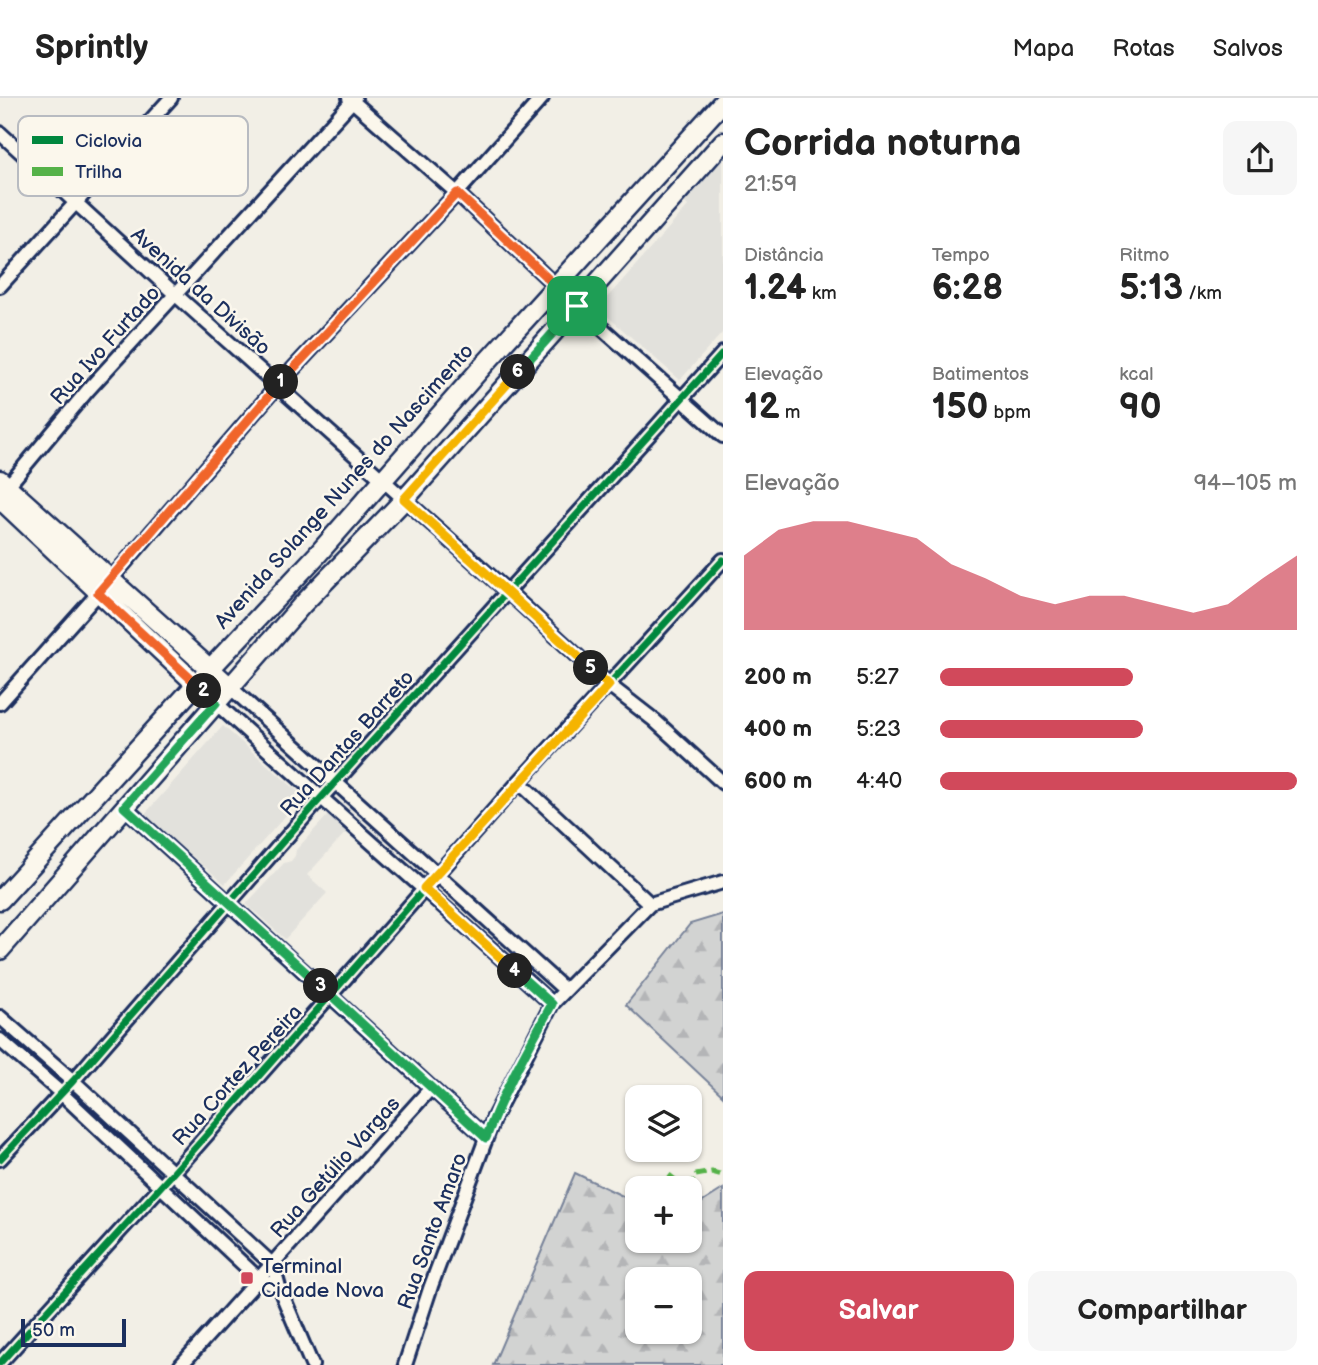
<!DOCTYPE html>
<html lang="pt">
<meta charset="utf-8">
<style>
:root{--surface:#fff;--page:#f6f6f6;--text:#222;--muted:#767676;--line:#e0e0e0;--accent:#d1495b}
body{margin:0;font-family:"Balsamiq Sans",sans-serif;background:var(--page);color:var(--text);height:100vh;display:flex;flex-direction:column;font-size:26px;white-space:nowrap}
*{box-sizing:border-box;margin:0}
p{font-size:23px;color:var(--muted)}
.icon{flex:none;width:38px;height:38px;fill:none;stroke:currentColor;stroke-width:2;stroke-linecap:round;stroke-linejoin:round}
.map{position:relative;flex:1;overflow:hidden}
.drawer{display:flex;flex-direction:column;background:var(--surface);width:595px}
.drawer>*{flex:none}
.buttons{position:absolute;left:625px;top:987px;display:grid;gap:14px}
.buttons a{display:grid;place-items:center;width:77px;height:77px;border-radius:14px;background:var(--surface);box-shadow:0 2px 5px #0004;font-size:35px}
.scale{position:absolute;left:21px;bottom:18px;width:105px;box-sizing:border-box;padding-left:7px;border:4px solid #1b2f5e;border-top:0;font-size:19px;line-height:24px;white-space:nowrap;color:#1b2f5e;-webkit-text-stroke:5px #fbf7ec;paint-order:stroke}
.pin{position:absolute;display:grid;place-items:center;width:60px;height:60px;color:#fff;margin:-30px;border-radius:14px;box-shadow:0 4px 10px #0006}
.km{position:absolute;width:35px;height:35px;margin:-18px;border-radius:50%;background:#222;color:#fff;font-size:19px;line-height:35px;text-align:center}
.round{display:grid;place-items:center;flex:none;width:74px;height:74px;border-radius:14px;background:var(--page)}
.overview{display:flex;align-items:center;justify-content:space-between;height:119px;padding:0 21px}
h1{font-size:38px;font-weight:700;line-height:52px}
.figures{display:grid;grid-template-columns:repeat(3,1fr);gap:10px;height:119px;padding:7px 21px}
.figures div{display:grid;align-content:center}
.figures b{font-size:35px;font-weight:700}
.figures small{font-size:19px;font-weight:400}
.figures p{font-size:19px}
.chart{height:196px;padding:14px 21px}
.chart p{display:flex;justify-content:space-between}
.chart svg{width:100%;height:126px;margin-top:7px;fill:var(--accent);opacity:.7}
.button{display:flex;gap:14px;margin-top:auto;padding:14px 21px}
.button a{flex:1;height:80px;border-radius:14px;background:var(--accent);color:#fff;font-size:28px;font-weight:700;line-height:80px;text-align:center}
.button a+a{background:var(--page);color:var(--text)}
ul{padding:0 21px;list-style:none;font-size:23px}
li{display:grid;grid-template-columns:112px 84px 1fr;align-items:center;height:52px}
li i{height:18px;border-radius:9px;background:var(--accent)}
header{display:flex;align-items:center;gap:42px;box-sizing:border-box;height:98px;padding:0 35px;background:var(--surface);border-bottom:2px solid var(--line)}
header strong{font-size:33px}
nav{display:flex;gap:38px;margin-inline-start:auto;font-size:24px}
main{display:flex;flex:1;min-height:0}
.map>svg:first-child{display:block}
.built{fill:#e2e1dc}
.forest{fill:url(#forest-firs);stroke:#768198;stroke-width:2;fill-rule:evenodd}
.lines{fill:none;stroke-linecap:round;stroke-linejoin:round}
.street-casing{stroke:#1b2f5e;stroke-width:18}
.secondary-casing{stroke:#1b2f5e;stroke-width:23}
.street{stroke:#fbf7ec;stroke-width:12}
.secondary{stroke:#fbf7ec;stroke-width:18}
.quiet{stroke:#55b248;stroke-width:5;stroke-dasharray:10 5;stroke-linecap:butt}
.cycleway-casing{stroke:#fbf7ec;stroke-width:11}
.cycleway{stroke:#00873e;stroke-width:7}
.split-1-casing{stroke:#fff;stroke-width:14}
.split-2-casing{stroke:#fff;stroke-width:14}
.split-3-casing{stroke:#fff;stroke-width:14}
.split-4-casing{stroke:#fff;stroke-width:14}
.split-5-casing{stroke:#fff;stroke-width:14}
.split-6-casing{stroke:#fff;stroke-width:14}
.split-7-casing{stroke:#fff;stroke-width:14}
.split-1{stroke:#f0652b;stroke-width:9}
.split-2{stroke:#f0652b;stroke-width:9}
.split-3{stroke:#22a559;stroke-width:9}
.split-4{stroke:#22a559;stroke-width:9}
.split-5{stroke:#f5b400;stroke-width:9}
.split-6{stroke:#f5b400;stroke-width:9}
.split-7{stroke:#22a559;stroke-width:9}
.poi-dot{fill:#d1495b;stroke:#fbf7ec;stroke-width:2.5}
.labels{text-anchor:middle;stroke-width:5;stroke-linejoin:round;paint-order:stroke}
.street-label{font-size:21px;fill:#1b2f5e;stroke:#fbf7ec}
.poi-label{font-size:21px;fill:#1b2f5e;stroke:#fbf7ec;text-anchor:start}
.key{fill:#fbf7ec;stroke:#b8bbc1;stroke-width:2}
.key-label{font-size:19px;fill:#1b2f5e}
</style>
<header>
<strong>Sprintly</strong>
<nav><a>Mapa</a><a>Rotas</a><a>Salvos</a></nav>
</header>
<main>
<div class="map">
<svg width="723" height="1267" viewBox="0 0 723 1267">
<defs>
<pattern id="forest-firs" width="22" height="20" patternUnits="userSpaceOnUse" patternTransform="scale(1.75)"><rect width="22" height="20" fill="#d2d3d2"/><path d="M5 1l3.5 6h-7zM16 11l3.5 6h-7z" fill="#b4b5b7"/></pattern>
</defs>
<rect width="100%" height="100%" fill="#f2efe6"/>
<filter id="ink" filterUnits="userSpaceOnUse"><feTurbulence type="fractalNoise" baseFrequency=".0143" numOctaves="2"/><feDisplacementMap in="SourceGraphic" scale="14" xChannelSelector="R" yChannelSelector="G"/><feConvolveMatrix kernelMatrix="1 2 1 2 8 2 1 2 1" color-interpolation-filters="sRGB"/></filter>
<g filter="url(#ink)">
<!-- built -->
<path class="built" d="M 723,58 L 723,234 L 680,282 L 598,210 L 688,108 L 682,102 Z
M 223,628 L 303,698 L 225,786 L 144,717 Z
M 328,717 L 346,734 L 307,777 L 327,795 L 285,841 L 246,806 L 284,765 L 291,763 L 295,758 L 296,752 Z"/>
<!-- forest -->
<path class="forest" d="M 723,816 L 723,998 L 626,907 L 690,826 Z
M 575,1075 L 637,1105 L 637,1143 L 690,1143 L 690,1112 L 723,1091 L 723,1267 L 493,1267 ZM 637,1181 L 690,1181 L 690,1234 L 637,1234 Z"/>
<g class="lines">
<defs>
<path id="street" d="M 349,0 L 457,95 L 577,208 L 723,338
M 0,35 L 176,197 L 508,494 L 609,587 L 654,622 L 723,685
M 0,188 L 171,0
M 2,395 L 88,292 L 355,0
M 230,589 L 565,892
M 0,605 L 111,481 L 278,287 L 457,95 L 542,0
M 216,605 C 327,706 441,805 552,906
M 519,684 L 650,806
M 124,709 L 486,1040
M 0,919 L 73,983 L 273,1167 L 279,1189 L 312,1267
M 0,942 L 61,995 L 259,1181 L 279,1189
M 0,1061 L 73,983 L 321,700 L 723,255
M 0,1265 L 173,1075 L 519,684 L 723,462
M 181,1267 L 431,990
M 405,1267 L 431,1188 L 494,1019 L 552,906 L 650,806 L 723,784"/>
<path id="secondary" d="M 0,382 L 230,589
M 0,401 L 216,605
M 0,802 L 210,571 L 317,457 L 483,268 L 723,4
M 0,852 L 302,507 L 404,402 L 723,44"/>
</defs>
<!-- street casing -->
<use href="#street" class="street-casing"/>
<!-- secondary casing -->
<use href="#secondary" class="secondary-casing"/>
<!-- street -->
<use href="#street" class="street"/>
<!-- secondary -->
<use href="#secondary" class="secondary"/>
<!-- quiet -->
<path class="quiet" d="M 669,1077 L 685,1090
M 688,1090 L 696,1077 L 712,1074 L 723,1077"/>
<defs>
<path id="cycleway" d="M 0,1061 L 73,983 L 321,700 L 723,255
M 0,1265 L 173,1075 L 519,684 L 723,462"/>
</defs>
<!-- cycleway casing -->
<use href="#cycleway" class="cycleway-casing"/>
<!-- cycleway -->
<use href="#cycleway" class="cycleway"/>
</g>
</g>
<g class="lines" filter="url(#ink)">
<defs>
<path id="split-1" d="M 281,284 L 457,95 L 577,208"/>
<path id="split-2" d="M 204,593 L 98,495 L 281,284"/>
<path id="split-3" d="M 204,593 L 216,605 L 124,709 L 321,888"/>
<path id="split-4" d="M 321,888 L 486,1040 C 503,993 528,950 552,906 L 515,873"/>
<path id="split-5" d="M 515,873 L 424,790 L 609,587 L 591,570"/>
<path id="split-6" d="M 518,274 L 404,401 L 591,570"/>
<path id="split-7" d="M 518,274 L 577,208"/>
</defs>
<!-- split-1 casing -->
<use href="#split-1" class="split-1-casing"/>
<!-- split-2 casing -->
<use href="#split-2" class="split-2-casing"/>
<!-- split-3 casing -->
<use href="#split-3" class="split-3-casing"/>
<!-- split-4 casing -->
<use href="#split-4" class="split-4-casing"/>
<!-- split-5 casing -->
<use href="#split-5" class="split-5-casing"/>
<!-- split-6 casing -->
<use href="#split-6" class="split-6-casing"/>
<!-- split-7 casing -->
<use href="#split-7" class="split-7-casing"/>
<!-- split-1 -->
<use href="#split-1" class="split-1"/>
<!-- split-2 -->
<use href="#split-2" class="split-2"/>
<!-- split-3 -->
<use href="#split-3" class="split-3"/>
<!-- split-4 -->
<use href="#split-4" class="split-4"/>
<!-- split-5 -->
<use href="#split-5" class="split-5"/>
<!-- split-6 -->
<use href="#split-6" class="split-6"/>
<!-- split-7 -->
<use href="#split-7" class="split-7"/>
</g>
<!-- markers -->
<rect class="poi-dot" x="240" y="1173" width="14" height="14" rx="3.5"/>
<g class="labels">
<!-- street labels -->
<g class="street-label">
<text transform="translate(201 193) rotate(42)" y="7">Avenida da Divisão</text>
<text transform="translate(105 247) rotate(-48)" y="7">Rua Ivo Furtado</text>
<text transform="translate(344 388) rotate(-48)" y="7">Avenida Solange Nunes do Nascimento</text>
<text transform="translate(347 645) rotate(-48)" y="7">Rua Dantas Barreto</text>
<text transform="translate(237 977) rotate(-48)" y="7">Rua Cortez Pereira</text>
<text transform="translate(335 1069) rotate(-48)" y="7">Rua Getúlio Vargas</text>
<text transform="translate(432 1133) rotate(-70)" y="7">Rua Santo Amaro</text>
</g>
<!-- poi labels -->
<g class="poi-label">
<text x="261" y="1175">Terminal<tspan x="261" dy="24">Cidade Nova</tspan></text>
</g>
</g>
<!-- legend -->
<rect x="18" y="18" width="230" height="80" rx="10" class="key"/>
<rect x="32" y="38" width="31" height="8" fill="#00873e"/>
<rect x="32" y="69" width="31" height="9" fill="#55b248"/>
<g class="key-label">
<text x="75" y="49">Ciclovia</text>
<text x="75" y="80">Trilha</text>
</g>
</svg>
<div class="buttons">
<a><svg class="icon" aria-label="layers" viewBox="0 0 24 24"><path d="M12 4l9 5-9 5-9-5zM3 14l9 5 9-5"/></svg></a>
<a>+</a>
<a>−</a>
</div>
<div class="scale">50 m</div>
<div class="pin" style="left:577px;top:208px;background:#1e9e55"><svg class="icon" aria-label="arrive" viewBox="0 0 24 24"><path d="M6 21V4h12l-3 4 3 4H6"/></svg></div>
<b class="km" style="left:281px;top:284px">1</b>
<b class="km" style="left:204px;top:593px">2</b>
<b class="km" style="left:321px;top:888px">3</b>
<b class="km" style="left:515px;top:873px">4</b>
<b class="km" style="left:591px;top:570px">5</b>
<b class="km" style="left:518px;top:274px">6</b>
</div>
<section class="drawer">
<div class="overview"><div><h1>Corrida noturna</h1><p>21:59</p></div><a class="round"><svg class="icon" aria-label="share" viewBox="0 0 24 24"><path d="M12 15V3M7 8l5-5 5 5M5 13v7h14v-7"/></svg></a></div>
<div class="figures">
<div><p>Distância</p><b>1.24<small> km</small></b></div>
<div><p>Tempo</p><b>6:28</b></div>
<div><p>Ritmo</p><b>5:13<small> /km</small></b></div>
</div>
<div class="figures">
<div><p>Elevação</p><b>12<small> m</small></b></div>
<div><p>Batimentos</p><b>150<small> bpm</small></b></div>
<div><p>kcal</p><b>90</b></div>
</div>
<div class="chart"><p><span>Elevação</span>94–105 m</p>
<svg viewBox="0 0 160 44" preserveAspectRatio="none"><path d="M0 44V18L10 9L20 6L30 6L40 9L50 12L60 21L70 26L80 32L90 35L100 32L110 32L120 35L130 38L140 35L150 26L160 18V44z"/></svg>
</div>
<ul>
<li><b>200 m</b>5:27<i style="width:54%"></i></li>
<li><b>400 m</b>5:23<i style="width:57%"></i></li>
<li><b>600 m</b>4:40<i style="width:100%"></i></li>
</ul>
<div class="button"><a>Salvar</a><a>Compartilhar</a></div>
</section>
</main>
